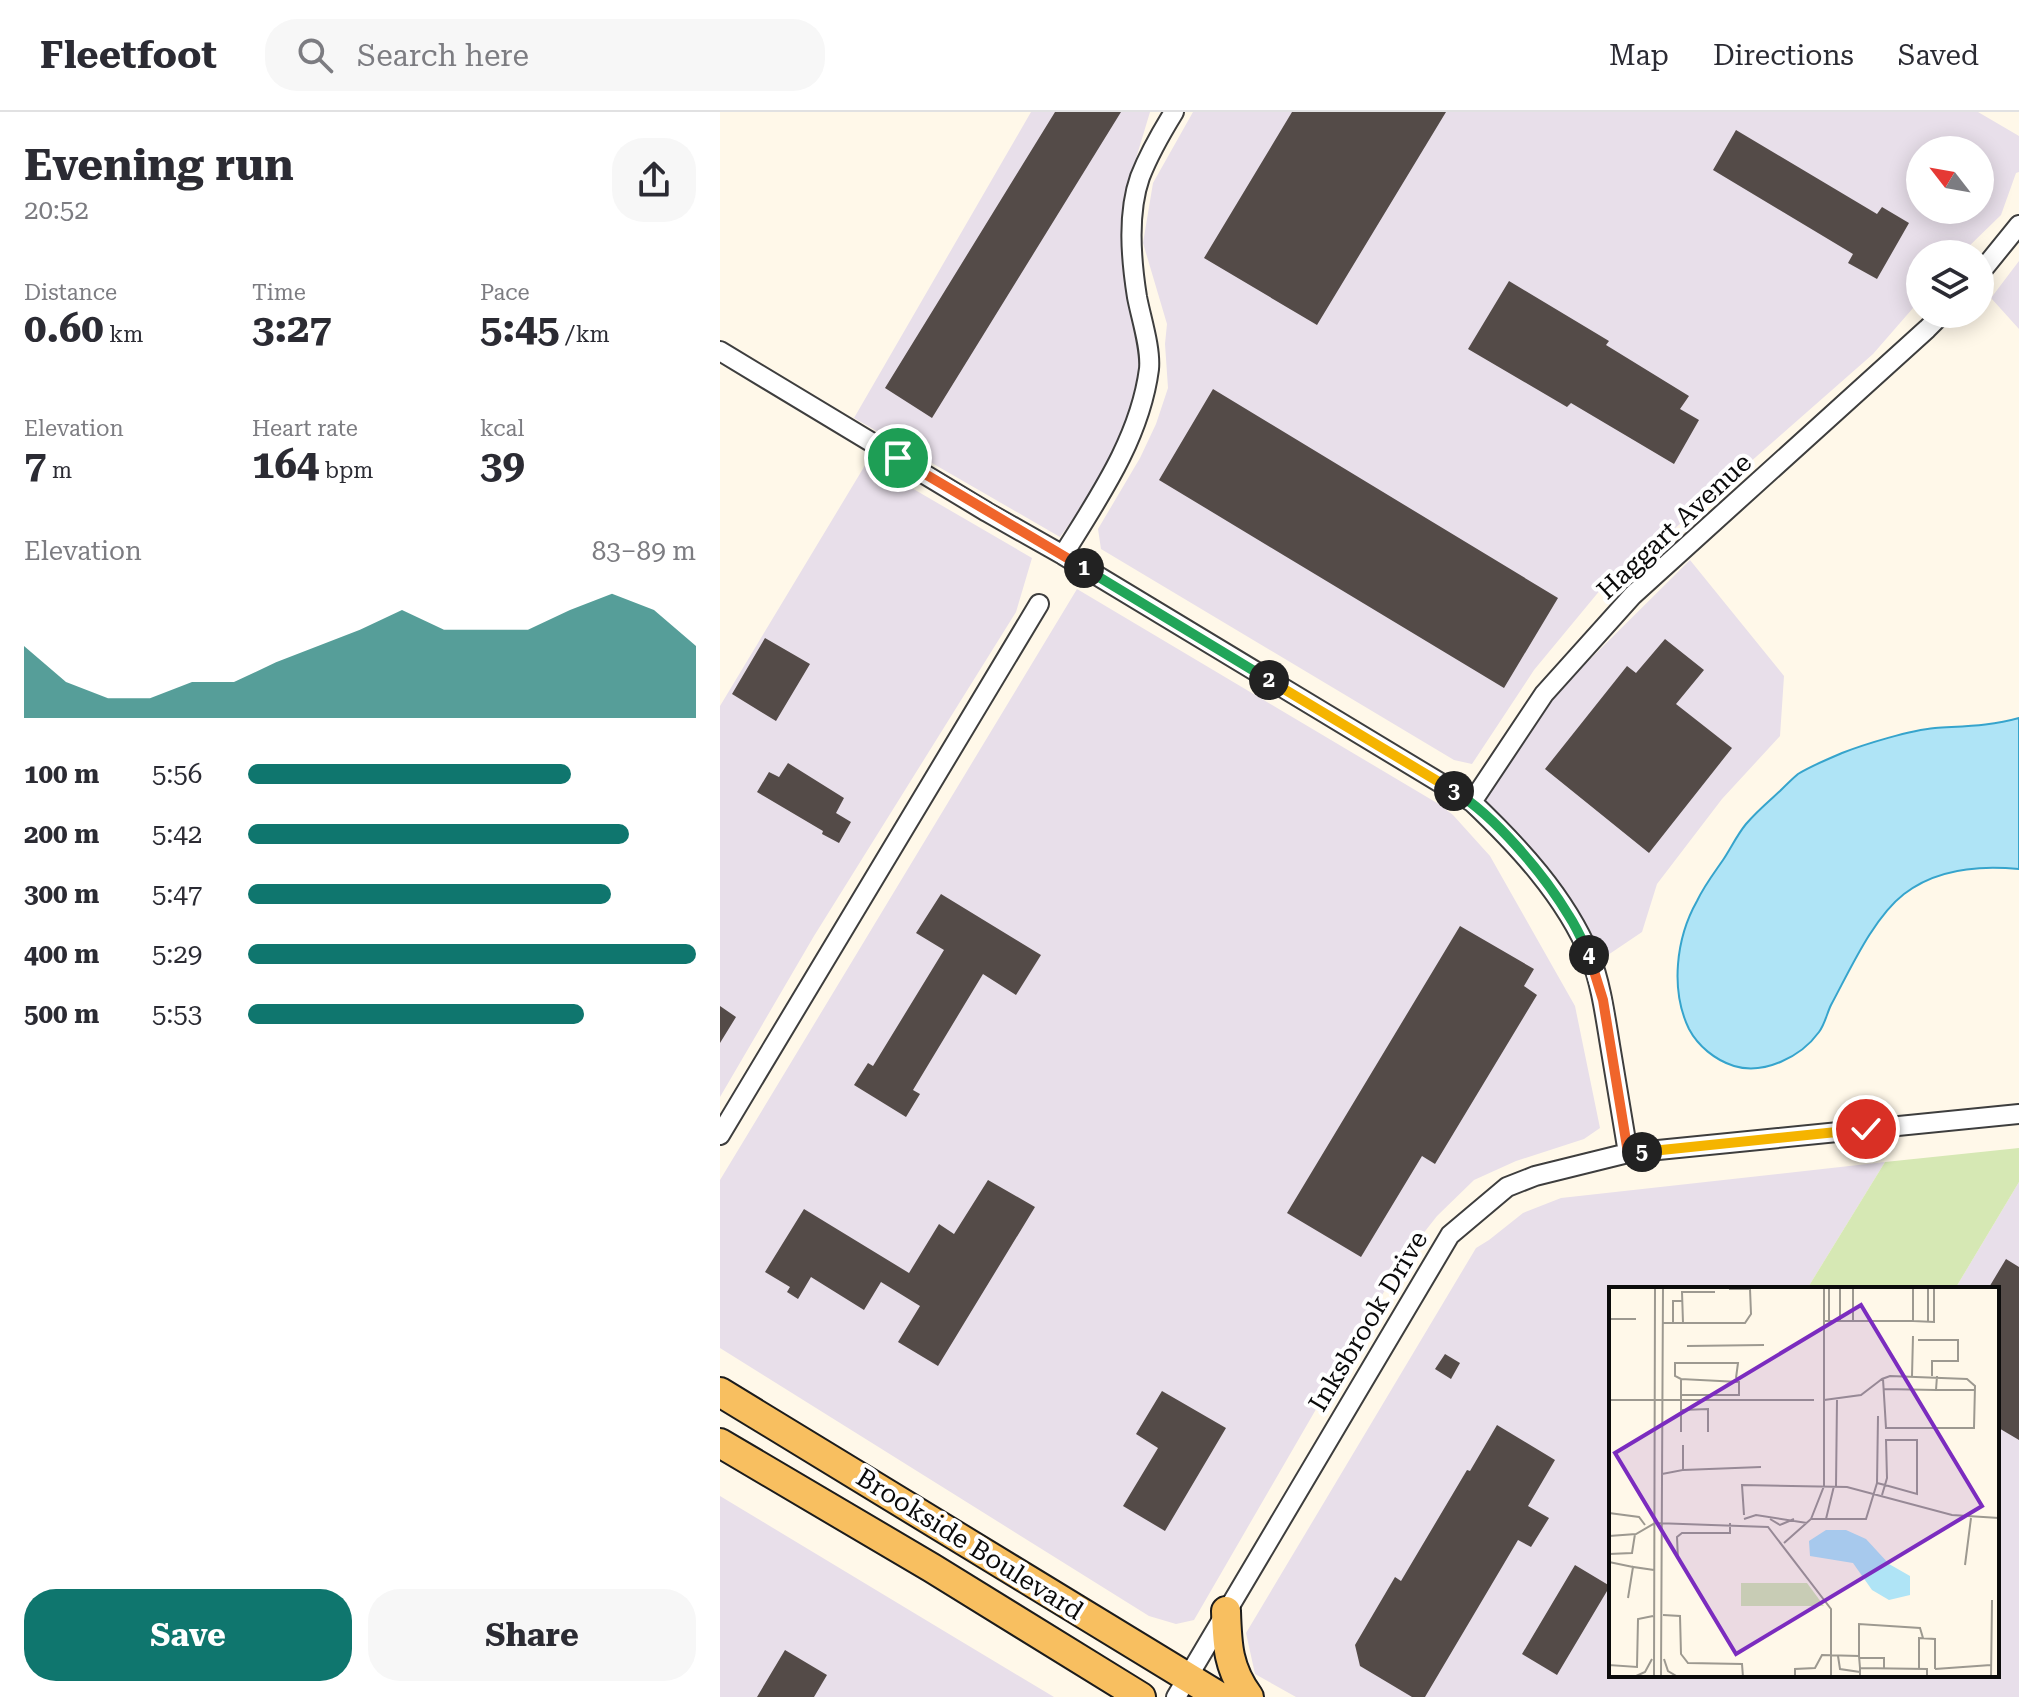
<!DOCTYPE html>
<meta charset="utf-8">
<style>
:root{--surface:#fff;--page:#f7f7f7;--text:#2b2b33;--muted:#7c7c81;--line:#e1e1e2;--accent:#0f766e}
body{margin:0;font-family:"Roboto Serif",serif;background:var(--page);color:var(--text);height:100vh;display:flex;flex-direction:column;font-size:30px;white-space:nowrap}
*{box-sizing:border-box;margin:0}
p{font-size:26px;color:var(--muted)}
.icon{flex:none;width:44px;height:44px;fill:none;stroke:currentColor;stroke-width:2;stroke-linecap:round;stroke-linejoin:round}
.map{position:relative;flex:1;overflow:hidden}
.side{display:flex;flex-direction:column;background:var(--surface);width:720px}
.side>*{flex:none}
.needle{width:52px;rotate:301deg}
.controls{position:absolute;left:1186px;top:24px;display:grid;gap:16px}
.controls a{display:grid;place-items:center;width:88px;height:88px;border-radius:50%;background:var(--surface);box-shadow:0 4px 20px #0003;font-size:40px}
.pin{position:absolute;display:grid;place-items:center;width:68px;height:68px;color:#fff;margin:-34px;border:4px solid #fff;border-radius:50%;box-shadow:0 2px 8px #0007}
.km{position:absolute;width:40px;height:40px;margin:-20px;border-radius:50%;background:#222;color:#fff;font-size:22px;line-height:40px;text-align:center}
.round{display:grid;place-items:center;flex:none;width:84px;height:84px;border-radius:32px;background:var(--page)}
.summary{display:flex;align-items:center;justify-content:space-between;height:136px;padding:0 24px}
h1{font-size:44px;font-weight:700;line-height:60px}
.figures{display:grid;grid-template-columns:repeat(3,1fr);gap:12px;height:136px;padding:8px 24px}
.figures div{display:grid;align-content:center}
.figures b{font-size:40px;font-weight:700}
.figures small{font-size:22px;font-weight:400}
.figures p{font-size:22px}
.chart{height:224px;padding:16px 24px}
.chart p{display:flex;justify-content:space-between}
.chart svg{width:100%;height:144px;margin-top:8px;fill:var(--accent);opacity:.7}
.cta{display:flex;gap:16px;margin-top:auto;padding:16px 24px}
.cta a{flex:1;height:92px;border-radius:32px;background:var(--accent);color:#fff;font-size:32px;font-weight:700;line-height:92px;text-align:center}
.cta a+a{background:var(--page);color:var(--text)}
ul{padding:0 24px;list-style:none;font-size:26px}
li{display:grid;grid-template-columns:128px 96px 1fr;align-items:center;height:60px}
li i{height:20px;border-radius:10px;background:var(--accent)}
header{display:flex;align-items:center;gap:48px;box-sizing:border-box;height:112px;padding:0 40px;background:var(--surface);border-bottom:2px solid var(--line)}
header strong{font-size:38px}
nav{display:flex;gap:44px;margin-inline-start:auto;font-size:28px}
.search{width:560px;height:72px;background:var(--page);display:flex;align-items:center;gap:20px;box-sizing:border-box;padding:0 28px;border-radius:32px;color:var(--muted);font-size:30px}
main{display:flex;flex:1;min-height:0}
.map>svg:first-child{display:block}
.industrial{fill:#e8dfea;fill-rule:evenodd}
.green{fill:#d6e8b4}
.water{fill:#afe4f6;stroke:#36a4cc;stroke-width:2}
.building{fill:#544b48}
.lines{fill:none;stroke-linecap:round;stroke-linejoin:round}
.street-casing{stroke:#3e3e3e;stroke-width:22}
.primary-casing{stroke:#1c1c1c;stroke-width:32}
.street{stroke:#fff;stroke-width:18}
.primary{stroke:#f8bf60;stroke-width:28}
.split-1-casing{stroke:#fff;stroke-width:16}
.split-2-casing{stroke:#fff;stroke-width:16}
.split-3-casing{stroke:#fff;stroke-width:16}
.split-4-casing{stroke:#fff;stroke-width:16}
.split-5-casing{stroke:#fff;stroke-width:16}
.split-6-casing{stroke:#fff;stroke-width:16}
.split-1{stroke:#f0652b;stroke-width:10}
.split-2{stroke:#22a559;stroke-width:10}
.split-3{stroke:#f5b400;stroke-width:10}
.split-4{stroke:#22a559;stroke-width:10}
.split-5{stroke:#f0652b;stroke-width:10}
.split-6{stroke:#f5b400;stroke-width:10}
.labels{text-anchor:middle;stroke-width:8;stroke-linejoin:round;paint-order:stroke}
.street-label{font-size:26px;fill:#0b0b0b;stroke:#fff}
.inset-road{fill:none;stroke:#9d9990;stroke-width:2}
.view{fill:#7b2cbf;fill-opacity:0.15;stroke:#7b2cbf;stroke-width:4}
.inset-edge{fill:none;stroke:#0b0b0b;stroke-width:4}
</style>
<header>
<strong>Fleetfoot</strong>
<div class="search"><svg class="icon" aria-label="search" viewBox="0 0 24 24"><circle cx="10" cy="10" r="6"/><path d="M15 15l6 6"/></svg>Search here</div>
<nav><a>Map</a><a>Directions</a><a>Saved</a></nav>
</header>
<main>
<section class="side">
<div class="summary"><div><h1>Evening run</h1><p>20:52</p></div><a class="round"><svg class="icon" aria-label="share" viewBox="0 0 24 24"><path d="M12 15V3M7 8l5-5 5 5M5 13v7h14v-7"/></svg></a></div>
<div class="figures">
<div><p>Distance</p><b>0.60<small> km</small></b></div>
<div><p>Time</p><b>3:27</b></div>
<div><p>Pace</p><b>5:45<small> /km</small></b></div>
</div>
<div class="figures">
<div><p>Elevation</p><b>7<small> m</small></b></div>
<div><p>Heart rate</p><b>164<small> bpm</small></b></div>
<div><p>kcal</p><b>39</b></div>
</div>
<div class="chart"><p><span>Elevation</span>83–89 m</p>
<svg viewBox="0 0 160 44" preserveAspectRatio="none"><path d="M0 44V22L10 33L20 38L30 38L40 33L50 33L60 27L70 22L80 17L90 11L100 17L110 17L120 17L130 11L140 6L150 11L160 22V44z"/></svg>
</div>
<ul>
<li><b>100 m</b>5:56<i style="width:72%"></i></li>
<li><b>200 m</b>5:42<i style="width:85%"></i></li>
<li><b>300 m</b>5:47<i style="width:81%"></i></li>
<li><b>400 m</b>5:29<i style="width:100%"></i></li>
<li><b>500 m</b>5:53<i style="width:75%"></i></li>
</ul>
<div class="cta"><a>Save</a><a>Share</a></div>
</section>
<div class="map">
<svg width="1299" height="1585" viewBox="0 0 1299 1585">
<rect width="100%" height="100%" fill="#fff8e9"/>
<!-- industrial -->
<path class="industrial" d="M 311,0 L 430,0 L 408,73 L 403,147 L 422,252 L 410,308 L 382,367 L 340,425 L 134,306 Z
M 473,0 L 1258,0 L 1299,24 L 1299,60 L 1296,61 L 1281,103 L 1241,142 L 1200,142 L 1200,188 L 1153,242 L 903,462 L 881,477 L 814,558 L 752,652 L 734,648 L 381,437 L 378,417 L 420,346 L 436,312 L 448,276 L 445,232 L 447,212 L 423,131 L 433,71 ZM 1200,38 L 1260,38 L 1260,98 L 1200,98 Z
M 1299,149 L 1299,217 L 1271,186 Z
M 147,350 L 312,446 L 296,500 L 94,824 L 0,985 L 0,594 Z
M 970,448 L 1064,564 L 1060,624 L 1002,687 L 937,772 L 922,820 L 882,847 L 854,793 L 826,754 L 760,690 L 829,588 Z
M 357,477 L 717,691 L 733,703 L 770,744 L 855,894 L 880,1016 L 864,1027 L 796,1049 L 754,1068 L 717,1104 L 695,1132 L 665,1178 L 474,1508 L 456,1512 L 429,1504 L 0,1236 L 0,1068 Z
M 1165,1050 L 1087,1177 L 891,1177 L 891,1563 L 1277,1563 L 1277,1177 L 1235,1177 L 1299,1070 L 1299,1585 L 576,1585 L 535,1562 L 526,1521 L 756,1136 L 769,1128 L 803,1101 L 841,1086 Z
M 0,1384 L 224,1519 L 334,1585 L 0,1585 Z"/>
<!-- green -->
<path class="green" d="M 1299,1036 L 1299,1070 L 1235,1177 L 1087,1177 L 1165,1050 Z"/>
<!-- water -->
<path class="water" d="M 1299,606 L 1299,757 C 1259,753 1216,757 1184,782 C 1153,806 1130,858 1111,893 C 1107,901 1105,912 1099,920 C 1081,945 1044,963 1014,954 C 995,948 978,934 969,917 C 950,878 956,826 977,789 C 984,774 994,761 1003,748 C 1011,736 1017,723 1026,712 C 1036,700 1049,689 1060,679 C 1066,673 1072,667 1078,662 C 1091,654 1108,647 1122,641 C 1145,632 1191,618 1215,616 C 1244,614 1271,614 1299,606 Z"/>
<!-- building -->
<path class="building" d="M 335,0 L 401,0 L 212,306 L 165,276 Z
M 572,0 L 726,0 L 597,213 L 484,146 Z
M 1016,18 L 1157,102 L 1162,95 L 1189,111 L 1157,167 L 1128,151 L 1133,142 L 993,58 Z
M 789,169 L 889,229 L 886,233 L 969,284 L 960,297 L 979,308 L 954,352 L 851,291 L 847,295 L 748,237 Z
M 493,277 L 838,486 L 784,576 L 439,368 Z
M 45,526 L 90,552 L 56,609 L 12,582 Z
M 945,527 L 984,558 L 956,592 L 1012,636 L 929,741 L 825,657 L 907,554 L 916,561 Z
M 68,651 L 124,686 L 116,701 L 131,710 L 119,731 L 102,722 L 103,719 L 37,680 L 49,660 L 59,665 Z
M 221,782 L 321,843 L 296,883 L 263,862 L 193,978 L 200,982 L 186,1005 L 134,973 L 148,951 L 153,954 L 224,838 L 196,821 Z
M 740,814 L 814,857 L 804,874 L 817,883 L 715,1052 L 702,1044 L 641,1145 L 567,1101 Z
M 0,894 L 16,905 L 0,931 Z
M 268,1068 L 315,1095 L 218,1254 L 178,1230 L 200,1194 L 161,1170 L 144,1198 L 91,1165 L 78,1187 L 67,1180 L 70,1175 L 45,1160 L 84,1097 L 189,1161 L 219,1112 L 234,1122 Z
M 1286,1147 L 1299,1155 L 1299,1328 L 1277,1315 L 1277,1177 L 1268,1177 Z
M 725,1242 L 740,1251 L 731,1267 L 715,1257 Z
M 442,1279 L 506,1316 L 445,1419 L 403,1394 L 438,1336 L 416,1322 Z
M 777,1313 L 835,1348 L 808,1394 L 829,1406 L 811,1435 L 798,1428 L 705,1585 L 692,1585 L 640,1554 L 635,1533 L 675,1465 L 681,1469 L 747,1358 L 750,1359 Z
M 855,1453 L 890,1474 L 837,1563 L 802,1542 Z
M 65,1538 L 107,1563 L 94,1585 L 37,1585 Z"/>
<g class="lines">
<defs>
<path id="street" d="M 1260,161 L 1299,113
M 0,239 L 267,400 L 343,443 L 752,690 C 798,734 845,784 870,844 C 881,872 885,903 890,933 C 896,969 902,1005 908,1041
M 343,443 C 379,385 420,326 429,257 C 431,236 421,206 417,185 C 411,147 407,102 420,65 C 429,42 441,21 454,0
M 752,690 L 824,582 L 913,483 L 1207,217 L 1222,202
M 0,1023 L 319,492
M 456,1585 L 730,1123 L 787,1075 L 815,1064 L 908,1041 L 1299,1002"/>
<path id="primary" d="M 0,1280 L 500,1585
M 0,1331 L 212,1456 L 421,1585
M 506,1499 C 507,1533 508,1557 529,1585"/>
</defs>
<!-- street casing -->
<use href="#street" class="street-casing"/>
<!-- primary casing -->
<use href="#primary" class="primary-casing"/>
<!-- street -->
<use href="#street" class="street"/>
<!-- primary -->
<use href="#primary" class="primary"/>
</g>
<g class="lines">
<defs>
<path id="split-1" d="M 178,346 L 364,456"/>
<path id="split-2" d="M 364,456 L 549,568"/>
<path id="split-3" d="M 549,568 L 734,679"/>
<path id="split-4" d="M 734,679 C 775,704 824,762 849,804 C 857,816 863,830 869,843"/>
<path id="split-5" d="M 869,843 L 883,888 L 908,1041 L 922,1040"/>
<path id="split-6" d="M 922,1040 L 1146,1017"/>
</defs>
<!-- split-1 casing -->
<use href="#split-1" class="split-1-casing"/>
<!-- split-2 casing -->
<use href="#split-2" class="split-2-casing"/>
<!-- split-3 casing -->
<use href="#split-3" class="split-3-casing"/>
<!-- split-4 casing -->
<use href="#split-4" class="split-4-casing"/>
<!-- split-5 casing -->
<use href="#split-5" class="split-5-casing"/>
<!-- split-6 casing -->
<use href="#split-6" class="split-6-casing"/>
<!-- split-1 -->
<use href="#split-1" class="split-1"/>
<!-- split-2 -->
<use href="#split-2" class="split-2"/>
<!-- split-3 -->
<use href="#split-3" class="split-3"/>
<!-- split-4 -->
<use href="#split-4" class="split-4"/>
<!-- split-5 -->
<use href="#split-5" class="split-5"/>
<!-- split-6 -->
<use href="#split-6" class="split-6"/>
</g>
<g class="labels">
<!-- street labels -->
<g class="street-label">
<text transform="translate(954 414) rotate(-43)" y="9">Haggart Avenue</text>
<text transform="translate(648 1209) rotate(-59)" y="9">Inksbrook Drive</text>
<text transform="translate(250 1432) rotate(32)" y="9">Brookside Boulevard</text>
</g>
</g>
<!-- overview -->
<g transform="translate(889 1175)">
<rect width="390" height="390" fill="#fff8e9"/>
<path d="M 132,296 L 198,296 L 215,319 L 132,319 Z" fill="#d6e8b4"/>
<path d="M 217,243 L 237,243 L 257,252 L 280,277 L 301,289 L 301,308 L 280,313 L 263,303 L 244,276 L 201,269 L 200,254 Z" fill="#afe4f6"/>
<path class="inset-road" d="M 220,0 L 220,34M 319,0 L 319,35M 0,32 L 27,32M 215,34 L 244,34 L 244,0M 231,34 L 231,0M 244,34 L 304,34 L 304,0M 304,34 L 325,35 L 325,0M 54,36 L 136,36 L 142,27 L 141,2 L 120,2M 64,36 L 64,14 L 73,14M 74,36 L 73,5 L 106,5M 309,53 L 349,53 L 349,74 L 323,74 L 323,89M 78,59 L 155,58M 303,89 L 304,49M 72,92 L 66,89 L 66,76 L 129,76 L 127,91M 274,102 L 327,103 L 328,89M 327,103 L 366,103M 0,113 L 205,113M 215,113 L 252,108 L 269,95 L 273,92 L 281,89 L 358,92 L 366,99 L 365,141 L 277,141 L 274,92M 73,123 L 99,122 L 99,145M 72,145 L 72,92 L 130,95 L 130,108 L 72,108M 74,183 L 152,180M 53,187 L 74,183 L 74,158M 268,196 L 276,198 L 278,191 L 277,153 L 308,153 L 308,207 L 276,198 L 273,208M 227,199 L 228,113M 0,226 L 30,230 L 36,238M 135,228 L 133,198 L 238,200 L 343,228 L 390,231M 135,232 L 147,228 L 198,236M 161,232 L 171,238 L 185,232M 202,232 L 217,232 L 225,199M 217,232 L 257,232 L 268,196 L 269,129M 0,249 L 27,247 L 46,236 L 159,240 L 222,322 L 222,390M 175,256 L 202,232 L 215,199 L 215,0M 0,267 L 23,266 L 26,247M 69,273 L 68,250 L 73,246 L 121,246 L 121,236M 0,275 L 24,280M 356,278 L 362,231M 19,311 L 24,280 L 45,283M 54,328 L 71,329 L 72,367 L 79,376 L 133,377 L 134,390M 229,369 L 231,382 L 251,385M 250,369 L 250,337 L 311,341 L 314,351M 250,371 L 275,371 L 275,381M 55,372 L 59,384 L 69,390M 310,382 L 310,351 L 326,352 L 326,382M 326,382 L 382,378M 0,390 L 0,378 L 28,380 L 29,332 L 44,329M 25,390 L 36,385 L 43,372M 45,390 L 46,0M 52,390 L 54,0M 186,390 L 186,382 L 206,381 L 213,368 L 250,369 L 251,381M 251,390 L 251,381 L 318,382 L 318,390M 382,390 L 383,313"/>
<path class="view" d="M 252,18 L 373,219 L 127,367 L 6,166 Z"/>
<rect width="390" height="390" class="inset-edge"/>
</g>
</svg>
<div class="controls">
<a><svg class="needle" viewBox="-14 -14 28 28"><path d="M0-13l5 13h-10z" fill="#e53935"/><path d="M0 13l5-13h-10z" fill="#7c7c81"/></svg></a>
<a><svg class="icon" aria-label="layers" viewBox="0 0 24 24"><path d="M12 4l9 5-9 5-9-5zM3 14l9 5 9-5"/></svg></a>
</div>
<div class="pin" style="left:178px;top:346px;background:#1e9e55"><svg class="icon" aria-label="arrive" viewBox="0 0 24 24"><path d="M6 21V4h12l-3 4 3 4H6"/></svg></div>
<div class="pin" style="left:1146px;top:1017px;background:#d93025"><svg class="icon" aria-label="check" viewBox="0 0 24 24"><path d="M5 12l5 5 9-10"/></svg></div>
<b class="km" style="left:364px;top:456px">1</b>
<b class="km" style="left:549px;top:568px">2</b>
<b class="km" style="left:734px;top:679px">3</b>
<b class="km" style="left:869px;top:843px">4</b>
<b class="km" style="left:922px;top:1040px">5</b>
</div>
</main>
